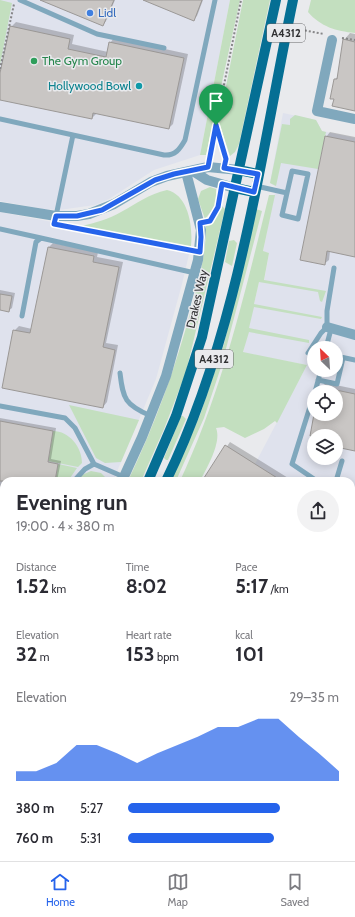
<!DOCTYPE html>
<meta charset="utf-8">
<style>
:root{--surface:#fff;--page:#f2f2f3;--text:#2b2b33;--muted:#7c7c81;--line:#e1e1e2;--accent:#2563eb}
body{margin:0;font-family:Cabin,sans-serif;background:var(--page);color:var(--text);height:100vh;display:flex;flex-direction:column;font-size:15px;white-space:nowrap}
*{box-sizing:border-box;margin:0}
p{font-size:13px;color:var(--muted)}
.icon{flex:none;width:22px;height:22px;fill:none;stroke:currentColor;stroke-width:2;stroke-linecap:round;stroke-linejoin:round}
.map{position:relative;flex:1;overflow:hidden}
.side{position:absolute;left:0px;top:477px;width:355px;height:384px;display:flex;flex-direction:column;background:var(--surface);border-radius:12px 12px 0 0;box-shadow:0 2px 10px #0003}
.side>*{flex:none}
.needle{width:26px;rotate:335deg}
.buttons{position:absolute;left:307px;top:341px;display:grid;gap:8px}
.buttons a{display:grid;place-items:center;width:36px;height:36px;border-radius:50%;background:var(--surface);box-shadow:0 2px 10px #0003;font-size:20px}
.pin{position:absolute;display:grid;place-items:center;width:34px;height:34px;color:#fff;margin:-41px -17px;border-radius:50% 50% 50% 0;rotate:-45deg;box-shadow:0 0 4px #0007}
.pin .icon{rotate:45deg}
.round{display:grid;place-items:center;flex:none;width:42px;height:42px;border-radius:21px;background:var(--page)}
.head{display:flex;align-items:center;justify-content:space-between;height:68px;padding:0 16px}
h1{font-size:22px;font-weight:700;line-height:30px}
.stats{display:grid;grid-template-columns:repeat(3,1fr);gap:6px;height:68px;padding:4px 16px}
.stats div{display:grid;align-content:center}
.stats b{font-size:20px;font-weight:700}
.stats small{font-size:11px;font-weight:400}
.stats p{font-size:11px}
.chart{height:112px;padding:8px 16px}
.chart p{display:flex;justify-content:space-between}
.chart svg{width:100%;height:72px;margin-top:4px;fill:var(--accent);opacity:.7}
ul{padding:0 16px;list-style:none;font-size:13px}
li{display:grid;grid-template-columns:64px 48px 1fr;align-items:center;height:30px}
li i{height:10px;border-radius:5px;background:var(--accent)}
.dock{display:flex;justify-content:space-around;align-items:center;height:56px;border-top:1px solid var(--line);background:var(--surface);font-size:11px;color:var(--muted)}
.dock a{display:grid;justify-items:center;gap:2px}
.dock .active{color:var(--accent)}
.map>svg:first-child{display:block}
.built{fill:#dfe2ed;fill-rule:evenodd}
.green{fill:#c3dfbf}
.shadow{fill:#0003}
.building{fill:#c9c6c4;stroke:#9b9896}
.lines{fill:none;stroke-linecap:round;stroke-linejoin:round}
.path{stroke:#868688;stroke-width:2;stroke-dasharray:2 2;stroke-linecap:butt}
.service{stroke:#80a8bd;stroke-width:5}
.minor{stroke:#80a8bd;stroke-width:10}
.tertiary{stroke:#80a8bd;stroke-width:10}
.primary{stroke:#056f94;stroke-width:10}
.route-casing{stroke:#fff;stroke-width:8}
.route{stroke:#2563eb;stroke-width:5}
.shop-dot{fill:#3f7fe0;stroke:#e9eaed;stroke-width:1.5}
.leisure-dot{fill:#2e9e5b;stroke:#e9eaed;stroke-width:1.5}
.culture-dot{fill:#0f9aa8;stroke:#e9eaed;stroke-width:1.5}
.labels{text-anchor:middle;stroke-width:3;stroke-linejoin:round;paint-order:stroke}
.shield{fill:#e9eaed;stroke:#676769;stroke-width:1}
.shield-label{font-size:11px;font-weight:bold;fill:#2f2f31}
.shop-label{font-size:12px;fill:#366cbe;stroke:#e9eaed;text-anchor:start}
.leisure-label{font-size:12px;fill:#27864d;stroke:#e9eaed;text-anchor:start}
.culture-label{font-size:12px;fill:#0d838f;stroke:#e9eaed;text-anchor:end}
.street-label{font-size:12px;fill:#2f2f31;stroke:#e9eaed}
</style>
<div class="map">
<svg width="355" height="861" viewBox="0 0 355 861">
<rect width="100%" height="100%" fill="#e9eaed"/>
<!-- built -->
<path class="built" d="M 0,0 L 230,0 L 200,155 L 154,170 L 109,199 L 95,205 L 59,210 L 43,209 L 0,201 Z
M 283,113 L 316,120 L 322,131 L 355,138 L 355,711 L 351,710 L 351,481 L 202,481 L 255,464 L 307,365 L 243,353 L 259,282 L 264,282 L 269,253 L 263,252 L 276,187 L 270,183 ZM 314,348 L 336,348 L 336,370 L 314,370 ZM 314,392 L 336,392 L 336,414 L 314,414 ZM 314,436 L 336,436 L 336,458 L 314,458 Z
M 0,212 L 188,248 L 191,246 L 182,284 L 156,379 L 113,481 L 4,481 L 4,567 L 0,566 Z"/>
<!-- green -->
<path class="green" d="M 0,0 L 12,3 L 0,65 Z
M 230,0 L 240,0 L 206,155 L 200,155 Z
M 243,0 L 270,0 L 239,144 L 235,152 L 230,156 L 219,122 Z
M 311,0 L 355,0 L 355,33 C 336,31 321,27 308,12 Z
M 295,115 L 316,120 L 322,131 L 326,132 L 318,169 L 281,163 L 276,186 L 270,183 L 282,124 L 290,125 L 290,119 Z
M 210,187 L 216,189 L 216,205 L 205,219 L 198,199 L 201,191 Z
M 167,190 C 189,195 193,228 191,246 L 188,248 L 82,228 L 82,226 C 95,223 109,219 121,212 C 136,204 149,194 167,190 Z
M 269,195 L 275,195 L 263,251 L 269,253 L 264,280 L 326,291 L 322,302 L 320,301 L 318,292 L 259,282 L 254,304 L 322,317 L 321,319 L 254,307 L 249,328 L 309,340 L 309,343 L 249,332 L 243,352 L 307,365 L 277,423 L 275,421 L 264,429 L 245,438 L 224,427 L 216,428 C 222,442 207,468 200,481 L 180,481 C 223,389 245,292 269,195 Z
M 222,206 L 225,209 L 186,372 L 164,429 L 141,481 L 128,481 C 155,424 176,367 192,306 C 199,280 206,254 206,226 L 211,225 Z
M 256,209 L 262,211 L 222,364 L 204,418 L 179,474 L 176,481 L 171,481 L 200,415 L 224,344 Z
M 234,240 L 237,243 L 232,266 L 225,262 L 229,241 Z
M 69,405 L 139,420 L 121,462 L 105,463 L 96,458 Z
M 181,416 L 183,416 L 186,419 L 168,460 L 166,460 L 164,458 Z
M 53,431 C 69,431 82,447 82,463 L 78,467 L 48,461 Z
M 58,464 L 77,468 L 68,481 L 55,481 Z
M 91,471 L 101,473 L 109,481 L 77,481 L 82,475 Z
M 0,566 L 4,567 L 4,607 L 0,611 Z"/>
<!-- shadow -->
<path class="shadow" d="M 42,0 L 115,0 L 106,21 L 103,25 Z
M 145,0 L 203,0 L 197,16 L 193,19 Z
M 16,22 L 74,35 L 72,44 L 108,52 L 110,43 L 114,38 L 188,54 L 173,124 L 169,128 L 97,113 L 92,118 L 0,99 L 0,78 L 11,27 Z
M 350,33 L 355,34 L 355,109 L 335,98 L 335,79 L 339,76 L 344,40 Z
M 330,132 L 355,137 L 355,256 L 330,251 L 329,260 L 324,264 L 326,137 Z
M 53,243 L 98,252 L 97,257 L 123,262 L 106,343 L 118,345 L 107,402 L 103,407 L 14,331 L 19,326 L 32,329 L 49,247 Z
M 0,290 L 15,293 L 12,308 L 8,311 L 0,309 Z
M 326,383 L 355,389 L 355,450 L 336,446 L 336,436 L 314,436 L 314,441 L 310,440 L 316,414 L 336,414 L 336,392 L 320,392 L 322,387 Z
M 0,418 L 56,428 L 51,459 L 61,461 L 57,481 L 4,481 L 4,536 L 0,535 Z
M 230,442 L 293,481 L 203,481 Z
M 351,639 L 355,639 L 355,693 L 351,693 Z
M 351,812 L 354,813 L 351,826 Z
M 4,830 L 4,843 L 0,842 Z
M 52,857 L 64,857 L 62,861 L 54,861 L 51,859 Z
M 137,857 L 140,857 L 147,861 L 134,861 Z
M 173,857 L 185,857 L 183,861 L 171,861 Z
M 205,857 L 217,857 L 215,861 L 203,861 Z
M 263,857 L 289,857 L 296,861 L 272,861 Z
M 323,857 L 335,857 L 333,861 L 321,861 Z"/>
<!-- building -->
<path class="building" d="M 40,0 L 114,0 L 103,26 Z
M 143,0 L 202,0 L 194,21 Z
M 10,26 L 70,39 L 68,49 L 106,57 L 109,42 L 184,58 L 169,129 L 93,113 L 92,119 L 0,100 L 0,73 Z
M 343,39 L 355,42 L 355,111 L 332,106 L 334,99 L 330,99 L 334,79 L 337,79 Z
M 325,136 L 355,142 L 355,257 L 327,251 L 325,265 L 300,260 Z
M 48,247 L 94,256 L 93,262 L 119,267 L 103,347 L 115,350 L 103,408 L 2,388 L 13,330 L 30,333 Z
M 0,294 L 12,296 L 9,312 L 0,310 Z
M 336,390 L 355,394 L 355,451 L 336,447 L 336,436 L 310,436 L 314,414 L 336,414 Z
M 0,421 L 53,431 L 48,462 L 58,464 L 55,481 L 0,481 Z
M 225,445 L 255,464 L 282,481 L 202,481 Z"/>
<g class="lines">
<!-- path -->
<path class="path" d="M 297,29 L 324,34
M 342,38 L 355,40
M 0,69 L 14,4
M 210,157 L 216,126
M 226,159 L 216,125 L 241,0
M 209,221 L 218,208 L 220,193
M 69,227 L 190,250
M 0,591 L 4,593
M 233,861 L 235,857
M 247,861 L 249,857"/>
<!-- service -->
<path class="service" d="M 20,0 L 97,34 L 164,48
M 0,119 L 164,155 C 175,156 180,149 185,140 L 215,0
M 256,186 L 287,193 L 282,215 L 298,219 L 308,174 L 292,171 L 287,193
M 56,216 L 73,135
M 0,229 L 41,238
M 22,316 L 36,242 L 41,238 L 195,273
M 326,348 L 331,329
M 308,353 L 321,333 L 327,327 L 327,311 L 334,268
M 336,356 L 355,360
M 120,373 C 123,399 125,405 151,416
M 318,380 L 337,384 L 343,358
M 315,392 L 321,370
M 314,394 L 292,464 L 317,481
M 0,406 L 65,418 L 75,428 L 94,464 L 124,477
M 74,481 L 85,469 L 94,464
M 336,481 L 342,461
M 351,593 L 355,595
M 351,633 L 355,627"/>
<!-- minor -->
<path class="minor" d="M 332,40 L 317,111 L 355,119
M 193,171 L 207,180 L 235,188
M 0,207 L 56,216 L 77,216 L 89,214 L 114,204 L 151,182 L 167,176 L 208,167 L 239,170
M 327,327 L 355,335
M 122,481 L 142,437 L 166,376 L 198,260 L 201,230 L 186,172
M 351,738 L 355,740
M 0,786 L 4,780
M 94,857 L 100,861
M 77,858 L 78,857"/>
<!-- tertiary -->
<path class="tertiary" d="M 351,781 L 355,781"/>
<!-- primary -->
<path class="primary" d="M 239,170 L 258,174
M 235,188 L 254,192
M 148,481 L 176,416 L 202,337 L 276,0
M 166,481 C 238,334 260,159 293,0
M 0,722 L 4,716
M 0,758 L 4,751"/>
</g>
<g class="lines">
<defs>
<path id="route" d="M 216,125 L 226,159 L 224,168 L 258,174 L 254,192 L 222,184 L 218,207 L 210,221 L 200,223 L 201,237 L 200,252 L 54,224 L 56,216 L 77,216 L 102,210 L 155,180 L 174,174 L 208,167 Z"/>
</defs>
<!-- route casing -->
<use href="#route" class="route-casing"/>
<!-- route -->
<use href="#route" class="route"/>
</g>
<!-- markers -->
<circle class="shop-dot" cx="90" cy="13" r="4"/>
<circle class="leisure-dot" cx="34" cy="61" r="4"/>
<circle class="culture-dot" cx="139" cy="86" r="4"/>
<g class="labels">
<!-- shield labels -->
<g class="shield">
<rect x="267" y="24" width="38" height="18" rx="3"/>
<rect x="195" y="350" width="38" height="18" rx="3"/>
</g>
<g class="shield-label">
<text x="286" y="37">A4312</text>
<text x="214" y="363">A4312</text>
</g>
<!-- shop labels -->
<g class="shop-label">
<text x="98" y="17">Lidl</text>
</g>
<!-- leisure labels -->
<g class="leisure-label">
<text x="42" y="65">The Gym Group</text>
</g>
<!-- culture labels -->
<g class="culture-label">
<text x="131" y="90">Hollywood Bowl</text>
</g>
<!-- street labels -->
<g class="street-label">
<text transform="translate(197 299) rotate(-77)" y="4">Drakes Way</text>
</g>
</g>
</svg>
<div class="buttons">
<a><svg class="needle" viewBox="-14 -14 28 28"><path d="M0-13l5 13h-10z" fill="#e53935"/><path d="M0 13l5-13h-10z" fill="#7c7c81"/></svg></a>
<a><svg class="icon" aria-label="locate" viewBox="0 0 24 24"><circle cx="12" cy="12" r="6"/><path d="M12 2v4M12 18v4M2 12h4M18 12h4"/></svg></a>
<a><svg class="icon" aria-label="layers" viewBox="0 0 24 24"><path d="M12 4l9 5-9 5-9-5zM3 14l9 5 9-5"/></svg></a>
</div>
<div class="pin" style="left:216px;top:125px;background:#1e9e55"><svg class="icon" aria-label="arrive" viewBox="0 0 24 24"><path d="M6 21V4h12l-3 4 3 4H6"/></svg></div>
<section class="side">
<div class="head"><div><h1>Evening run</h1><p>19:00 · 4 × 380 m</p></div><a class="round"><svg class="icon" aria-label="share" viewBox="0 0 24 24"><path d="M12 15V3M7 8l5-5 5 5M5 13v7h14v-7"/></svg></a></div>
<div class="stats">
<div><p>Distance</p><b>1.52<small> km</small></b></div>
<div><p>Time</p><b>8:02</b></div>
<div><p>Pace</p><b>5:17<small> /km</small></b></div>
</div>
<div class="stats">
<div><p>Elevation</p><b>32<small> m</small></b></div>
<div><p>Heart rate</p><b>153<small> bpm</small></b></div>
<div><p>kcal</p><b>101</b></div>
</div>
<div class="chart"><p><span>Elevation</span>29–35 m</p>
<svg viewBox="0 0 160 44" preserveAspectRatio="none"><path d="M0 44V38L10 38L20 33L30 22L40 22L50 27L60 33L70 27L80 22L90 17L100 11L110 11L120 6L130 6L140 17L150 27L160 38V44z"/></svg>
</div>
<ul>
<li><b>380 m</b>5:27<i style="width:72%"></i></li>
<li><b>760 m</b>5:31<i style="width:69%"></i></li>
</ul>
</section>
</div>
<nav class="dock">
<a class="active"><svg class="icon" aria-label="home" viewBox="0 0 24 24"><path d="M3 11l9-7 9 7M6 9v11h12V9"/></svg>Home</a>
<a><svg class="icon" aria-label="map" viewBox="0 0 24 24"><path d="M3 6l6-2 6 2 6-2v14l-6 2-6-2-6 2zM9 4v14M15 6v14"/></svg>Map</a>
<a><svg class="icon" aria-label="saved" viewBox="0 0 24 24"><path d="M7 4h10v16l-5-4-5 4z"/></svg>Saved</a>
</nav>
